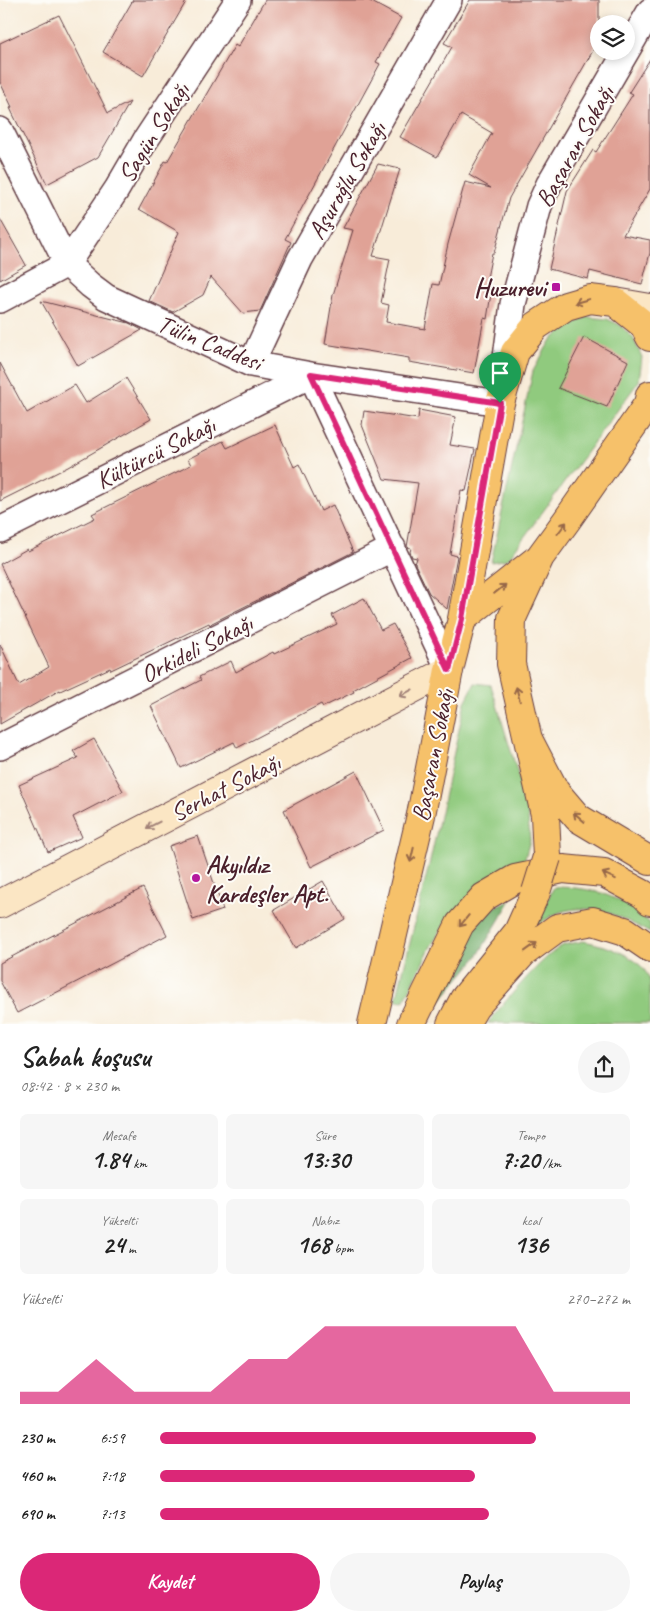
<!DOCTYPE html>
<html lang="tr">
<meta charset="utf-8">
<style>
:root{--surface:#fff;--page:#f6f6f6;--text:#222;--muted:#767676;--accent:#db2777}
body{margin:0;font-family:Caveat,sans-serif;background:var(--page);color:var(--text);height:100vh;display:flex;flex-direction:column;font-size:19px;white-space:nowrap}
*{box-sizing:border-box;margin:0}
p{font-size:16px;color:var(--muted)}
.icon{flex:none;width:28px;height:28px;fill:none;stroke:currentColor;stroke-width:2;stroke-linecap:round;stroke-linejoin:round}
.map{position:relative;height:1024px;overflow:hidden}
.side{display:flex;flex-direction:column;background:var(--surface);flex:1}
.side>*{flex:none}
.controls{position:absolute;left:590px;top:15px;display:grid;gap:10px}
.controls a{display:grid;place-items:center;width:45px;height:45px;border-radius:50%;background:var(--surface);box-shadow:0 2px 8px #0003;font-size:25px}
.pin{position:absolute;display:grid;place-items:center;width:42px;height:42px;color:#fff;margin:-51px -21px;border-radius:50% 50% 50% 0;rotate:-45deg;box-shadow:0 0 5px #0007}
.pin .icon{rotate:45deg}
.round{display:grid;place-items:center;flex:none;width:52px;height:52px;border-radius:26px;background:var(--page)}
.head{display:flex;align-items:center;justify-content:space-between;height:85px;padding:0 20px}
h1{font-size:28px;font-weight:700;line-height:38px}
.figures{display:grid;grid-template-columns:repeat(3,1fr);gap:8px;height:85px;padding:5px 20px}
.figures div{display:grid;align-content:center;border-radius:8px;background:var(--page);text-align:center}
.figures b{font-size:25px;font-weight:700}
.figures small{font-size:14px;font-weight:400}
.figures p{font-size:14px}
.chart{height:140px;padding:10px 20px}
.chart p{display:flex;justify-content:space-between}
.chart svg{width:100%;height:90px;margin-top:5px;fill:var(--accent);opacity:.7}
.action{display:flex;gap:10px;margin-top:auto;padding:10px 20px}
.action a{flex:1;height:58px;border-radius:30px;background:var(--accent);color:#fff;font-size:20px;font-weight:700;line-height:58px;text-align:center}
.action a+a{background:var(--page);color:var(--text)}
ul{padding:0 20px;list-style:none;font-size:16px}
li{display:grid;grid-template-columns:80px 60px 1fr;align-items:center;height:38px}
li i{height:12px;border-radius:6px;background:var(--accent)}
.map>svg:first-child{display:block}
.green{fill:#90ca7e;stroke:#6d7454}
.forest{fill:#74ae6d;stroke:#5f664c}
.building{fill:#e0a296}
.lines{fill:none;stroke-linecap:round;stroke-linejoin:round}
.street-casing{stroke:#643e45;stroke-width:28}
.secondary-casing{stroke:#643e45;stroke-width:30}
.primary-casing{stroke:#643e45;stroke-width:30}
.highway-casing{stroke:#643e45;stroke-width:30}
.street{stroke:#fff;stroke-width:25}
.secondary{stroke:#fbe6c4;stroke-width:28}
.primary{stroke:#f6c16b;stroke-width:28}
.highway{stroke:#f6c16b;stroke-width:28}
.primary-bridge-casing{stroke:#643e45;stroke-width:30;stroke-linecap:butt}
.primary-bridge{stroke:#f6c16b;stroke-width:28}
.oneway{stroke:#976848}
.oneway2{stroke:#a28278}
.route-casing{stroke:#fff;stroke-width:10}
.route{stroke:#db2777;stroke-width:6}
.poi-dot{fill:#b5179e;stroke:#fdfcf7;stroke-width:2}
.labels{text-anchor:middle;stroke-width:4;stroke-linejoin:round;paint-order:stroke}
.street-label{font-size:25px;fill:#4a1f2b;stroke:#fdfcf7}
.poi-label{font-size:25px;font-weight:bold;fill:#4a1f2b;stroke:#fdfcf7;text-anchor:end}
</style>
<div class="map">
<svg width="650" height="1024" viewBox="0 0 650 1024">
<rect width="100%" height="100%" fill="#fdfcf7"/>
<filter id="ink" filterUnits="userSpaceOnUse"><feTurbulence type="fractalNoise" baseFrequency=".02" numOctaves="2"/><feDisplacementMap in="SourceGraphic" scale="10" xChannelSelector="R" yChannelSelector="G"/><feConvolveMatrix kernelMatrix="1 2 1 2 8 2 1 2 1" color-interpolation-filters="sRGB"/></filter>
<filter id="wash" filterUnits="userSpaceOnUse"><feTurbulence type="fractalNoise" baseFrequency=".0096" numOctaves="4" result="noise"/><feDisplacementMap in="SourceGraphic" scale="20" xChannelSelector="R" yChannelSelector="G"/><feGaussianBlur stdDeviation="1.12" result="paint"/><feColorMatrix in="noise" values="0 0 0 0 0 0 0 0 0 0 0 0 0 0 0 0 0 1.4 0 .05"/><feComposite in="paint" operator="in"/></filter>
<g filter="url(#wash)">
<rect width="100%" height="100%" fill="#f8ecd9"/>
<!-- green -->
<path class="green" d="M 587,317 L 607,319 L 620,325 L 633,338 L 642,357 L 639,381 L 508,559 L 491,562 L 533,371 L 550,341 L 567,327 Z
M 475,683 L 491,685 L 527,804 L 530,840 L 523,866 L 450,916 L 431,946 L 404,1001 L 396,1000 L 431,857 L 465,702 Z
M 554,887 C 594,887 621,896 650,923 L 650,933 C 622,918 598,903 564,911 C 554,913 543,922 533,927 Z
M 583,941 C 605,945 643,956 650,981 C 650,990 650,1013 650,1023 L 488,1023 C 501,1006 546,952 564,945 C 570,943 577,943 583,941 Z"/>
<!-- forest -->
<path class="forest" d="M 511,900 L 477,957 L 430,1013 C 443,984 466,930 490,910 C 496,905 505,903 511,900 Z"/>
<g id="blocks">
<!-- building -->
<path class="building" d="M 133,0 L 187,0 L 143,76 L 103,52 Z
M 265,0 L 368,0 L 401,18 L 376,62 L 380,64 L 285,239 L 291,242 L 260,311 L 243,313 L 211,277 L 203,295 L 173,312 L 149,301 L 179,232 L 139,209 L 165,161 L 167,162 L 235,45 L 238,47 Z
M 470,0 L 599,0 L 599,40 L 509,198 L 494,253 L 492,253 L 484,293 L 491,294 L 487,319 L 484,318 L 474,373 L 409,362 L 409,358 L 325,344 L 333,295 L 353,230 L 343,228 L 378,164 L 400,169 L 373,256 L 390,259 L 381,303 L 389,305 L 386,322 L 425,329 L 433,284 L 439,285 L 448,244 L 465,182 L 491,188 L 469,175 L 492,133 L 461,115 L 437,157 L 400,137 L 452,47 L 444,43 Z
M 59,15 L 108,113 L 130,102 L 98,157 L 47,184 L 10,108 L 12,107 L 0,82 L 0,43 Z
M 650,59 L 650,189 L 623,235 L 650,240 L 650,253 L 642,284 L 590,271 L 588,279 L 549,269 L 567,191 L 593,150 L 596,152 L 633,94 L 629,92 Z
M 0,219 L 26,265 L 0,280 Z
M 41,301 L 129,323 L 142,330 L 78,366 Z
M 584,337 L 628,361 L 607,407 L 558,388 Z
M 0,363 L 27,413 L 75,385 L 86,403 L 126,378 L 151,419 L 68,467 L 0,501 Z
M 419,410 L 456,417 L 450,445 L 475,449 L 466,491 L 461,490 L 450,554 L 457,556 L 447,609 L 429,593 L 415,564 L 417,558 L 412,557 L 410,552 L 411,548 L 407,547 L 418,483 L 384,479 L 362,425 L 364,411 L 418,419 Z
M 275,425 L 294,467 L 299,464 L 321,511 L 333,505 L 353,552 L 212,623 L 210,625 L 209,623 L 111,670 L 110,668 L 60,691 L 60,690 L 0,724 L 0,644 L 19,685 L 49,667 L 0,564 L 27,549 L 28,551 L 95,518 L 92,514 L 191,465 L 188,459 L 223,441 L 227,448 Z
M 364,598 L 381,630 L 393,624 L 412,658 L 353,690 L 354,692 L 323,707 L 321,704 L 237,748 L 234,742 L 181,768 L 151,706 L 201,680 L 199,677 L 231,661 L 236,672 L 273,652 L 274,654 L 337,624 L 332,615 Z
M 94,739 L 123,791 L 73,817 L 82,837 L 48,852 L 19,785 L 78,758 L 73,751 Z
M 356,771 L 384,830 L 311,867 L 284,810 Z
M 198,836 L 223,910 L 193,920 L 169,846 Z
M 323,881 L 345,919 L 296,948 L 274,910 Z
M 143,888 L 167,935 L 17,1013 L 0,981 L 0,963 Z"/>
</g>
</g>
<g filter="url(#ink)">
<use href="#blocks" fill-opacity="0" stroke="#643e45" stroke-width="1"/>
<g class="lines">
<defs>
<path id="street" d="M 0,130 L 67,264 L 90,285 L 106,297 L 251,364 L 311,375 L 500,403 L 513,304 L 539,206 L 549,184 L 650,11
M 0,300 L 67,264 L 117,189 L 145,141 L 238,0
M 251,364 L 300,259 L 449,0
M 311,375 L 449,670
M 0,530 L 311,375
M 0,747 L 393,548"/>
<path id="secondary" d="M 615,302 L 650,308
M 0,904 L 449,670"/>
<path id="primary" d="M 462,619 L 535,561
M 547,857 L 545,815 L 511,664 L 512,618 L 540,557 L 567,520 L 648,404 L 650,395
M 372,1024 L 421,815 L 449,670 L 462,619 L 500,403 L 515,352 L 536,326 L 566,306 L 590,299 L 615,302 L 644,325 L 650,337
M 451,1024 L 464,999 L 518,932 L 536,892"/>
<path id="highway" d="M 529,741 L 555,791 L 578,818 L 650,861
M 411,1024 L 460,924 L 484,897 L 515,879 L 563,869 L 604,873 L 643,894 L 650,901
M 465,1024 L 475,1007 L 523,953 L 557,928 L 593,921 L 625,931 L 650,948"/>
</defs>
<!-- street casing -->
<use href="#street" class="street-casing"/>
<!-- secondary casing -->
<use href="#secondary" class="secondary-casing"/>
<!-- primary casing -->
<use href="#primary" class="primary-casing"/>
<!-- highway casing -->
<use href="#highway" class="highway-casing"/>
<!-- street -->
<use href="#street" class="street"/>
<!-- secondary -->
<use href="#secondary" class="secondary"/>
<!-- primary -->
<use href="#primary" class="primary"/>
<!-- highway -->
<use href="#highway" class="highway"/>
<defs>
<path id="primary-bridge" d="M 536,892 L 547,857"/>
</defs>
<!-- primary-bridge casing -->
<use href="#primary-bridge" class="primary-bridge-casing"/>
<!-- primary-bridge -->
<use href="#primary-bridge" class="primary-bridge"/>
</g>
<!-- one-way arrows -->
<defs><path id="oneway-shaft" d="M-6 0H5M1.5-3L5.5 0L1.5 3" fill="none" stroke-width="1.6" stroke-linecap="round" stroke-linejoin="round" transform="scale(1.25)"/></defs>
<g class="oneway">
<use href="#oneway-shaft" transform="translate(582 301) rotate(164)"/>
<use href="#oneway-shaft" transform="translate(562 528) rotate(-53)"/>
<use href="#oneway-shaft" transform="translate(500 589) rotate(-38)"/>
<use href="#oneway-shaft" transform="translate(518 694) rotate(-104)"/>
<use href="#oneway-shaft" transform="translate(579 817) rotate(-139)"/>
<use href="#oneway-shaft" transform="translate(412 855) rotate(103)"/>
<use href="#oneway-shaft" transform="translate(609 876) rotate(-155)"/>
<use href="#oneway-shaft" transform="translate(464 921) rotate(129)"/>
<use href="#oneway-shaft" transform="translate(531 947) rotate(-36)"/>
</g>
<g class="oneway2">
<use href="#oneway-shaft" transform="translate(406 693) rotate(152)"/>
<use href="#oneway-shaft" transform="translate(153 825) rotate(153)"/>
</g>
</g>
<g class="lines" filter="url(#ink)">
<defs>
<path id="route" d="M 311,374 L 500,403 L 462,619 L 449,670 Z"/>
</defs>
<!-- route casing -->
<use href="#route" class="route-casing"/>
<!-- route -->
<use href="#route" class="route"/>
</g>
<!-- markers -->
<g class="poi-dot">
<rect x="551" y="282" width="10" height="10" rx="2.5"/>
<circle cx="196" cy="878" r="5"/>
</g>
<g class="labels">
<!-- street labels -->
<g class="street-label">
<text transform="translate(153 132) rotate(-58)" y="9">Sagün Sokağı</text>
<text transform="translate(574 146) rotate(-61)" y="9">Başaran Sokağı</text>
<text transform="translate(346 180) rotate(-60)" y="9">Aşuroğlu Sokağı</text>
<text transform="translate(210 342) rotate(22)" y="9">Tülin Caddesi</text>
<text transform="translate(155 452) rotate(-27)" y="9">Kültürcü Sokağı</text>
<text transform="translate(196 648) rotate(-27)" y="9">Orkideli Sokağı</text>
<text transform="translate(432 755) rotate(-79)" y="9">Başaran Sokağı</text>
<text transform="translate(225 787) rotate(-27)" y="9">Serhat Sokağı</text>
</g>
<!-- poi labels -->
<g class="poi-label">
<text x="546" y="296">Huzurevi</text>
<text x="206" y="873" text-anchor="start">Akyıldız<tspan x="206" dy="29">Kardeşler Apt.</tspan></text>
</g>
</g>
</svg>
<div class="controls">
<a><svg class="icon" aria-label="layers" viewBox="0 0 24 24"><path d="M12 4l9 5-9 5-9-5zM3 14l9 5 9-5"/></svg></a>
</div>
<div class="pin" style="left:500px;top:403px;background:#1e9e55"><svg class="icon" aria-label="arrive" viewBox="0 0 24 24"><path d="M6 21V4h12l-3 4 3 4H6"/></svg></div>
</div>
<section class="side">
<div class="head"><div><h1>Sabah koşusu</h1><p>08:42 · 8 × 230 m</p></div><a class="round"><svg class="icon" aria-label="share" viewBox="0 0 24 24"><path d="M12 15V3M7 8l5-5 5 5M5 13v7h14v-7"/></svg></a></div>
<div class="figures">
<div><p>Mesafe</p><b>1.84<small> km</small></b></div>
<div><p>Süre</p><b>13:30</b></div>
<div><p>Tempo</p><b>7:20<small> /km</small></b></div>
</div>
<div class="figures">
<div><p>Yükselti</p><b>24<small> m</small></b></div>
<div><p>Nabız</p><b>168<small> bpm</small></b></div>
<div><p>kcal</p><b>136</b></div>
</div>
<div class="chart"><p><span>Yükselti</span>270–272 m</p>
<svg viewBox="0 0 160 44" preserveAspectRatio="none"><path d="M0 44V38L10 38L20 22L30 38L40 38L50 38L60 22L70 22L80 6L90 6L100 6L110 6L120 6L130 6L140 38L150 38L160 38V44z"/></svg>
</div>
<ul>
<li><b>230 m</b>6:59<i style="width:80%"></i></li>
<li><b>460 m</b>7:18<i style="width:67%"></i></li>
<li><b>690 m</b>7:13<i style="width:70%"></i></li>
</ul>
<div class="action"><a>Kaydet</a><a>Paylaş</a></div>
</section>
